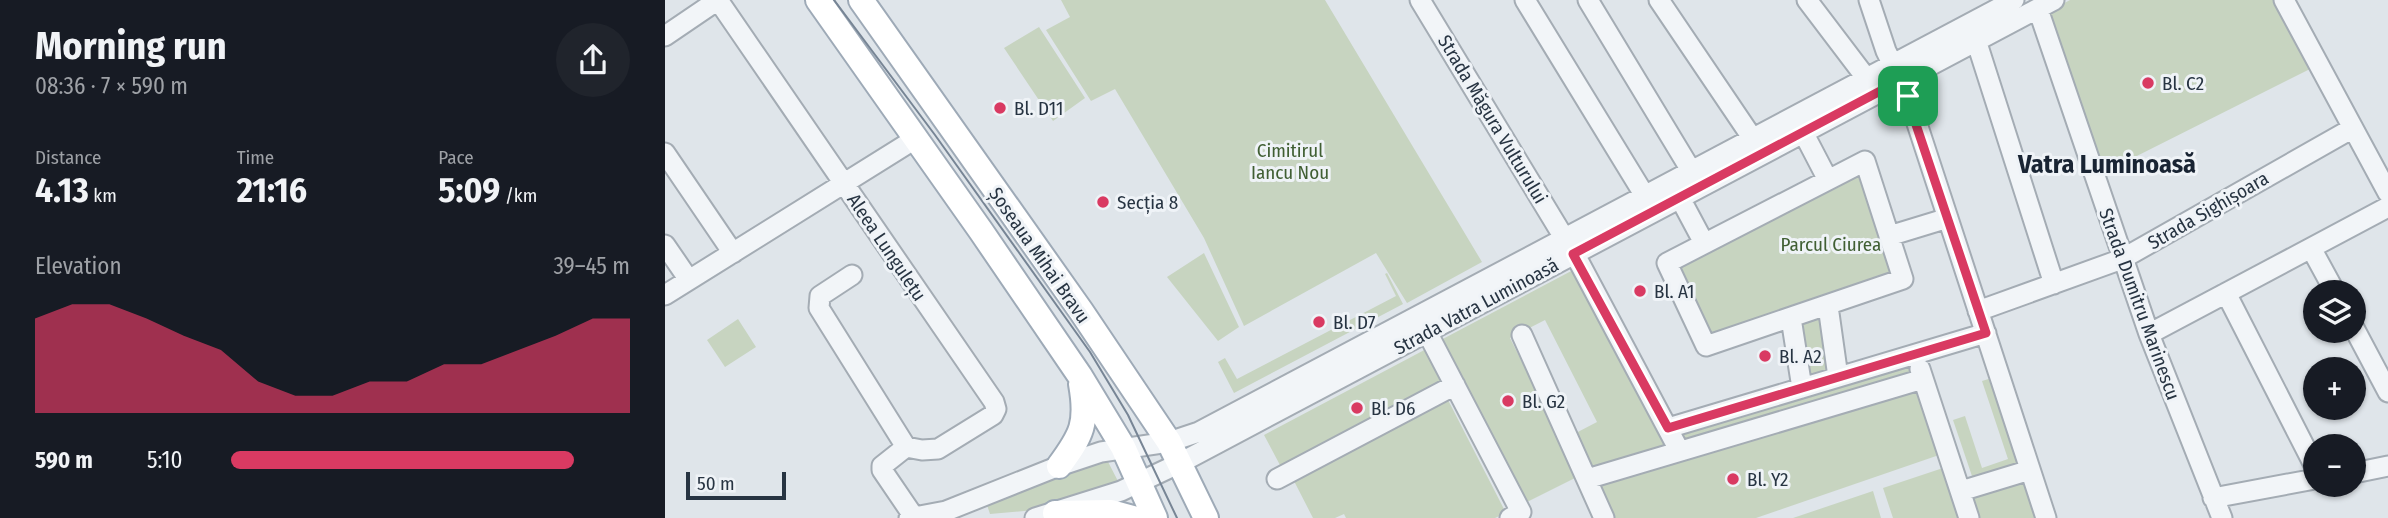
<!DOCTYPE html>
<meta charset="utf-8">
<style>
:root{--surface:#171b24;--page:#20242c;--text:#f1f3f6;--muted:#9ea1a6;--accent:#d93a62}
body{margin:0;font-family:"Fira Sans Condensed",sans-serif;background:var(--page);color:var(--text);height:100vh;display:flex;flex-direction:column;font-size:26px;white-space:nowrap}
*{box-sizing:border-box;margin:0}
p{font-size:23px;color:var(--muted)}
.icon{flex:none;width:38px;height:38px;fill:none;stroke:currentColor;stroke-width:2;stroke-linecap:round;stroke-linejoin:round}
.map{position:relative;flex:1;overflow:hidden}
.details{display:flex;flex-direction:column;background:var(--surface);width:665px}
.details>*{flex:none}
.buttons{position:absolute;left:1638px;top:280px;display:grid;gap:14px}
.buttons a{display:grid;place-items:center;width:63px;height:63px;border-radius:50%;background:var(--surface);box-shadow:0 2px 5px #0004;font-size:35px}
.scale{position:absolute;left:21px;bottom:18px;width:100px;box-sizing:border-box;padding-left:7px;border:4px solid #273442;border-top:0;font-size:19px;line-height:24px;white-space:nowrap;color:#273442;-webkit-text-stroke:5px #eff3f7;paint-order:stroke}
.pin{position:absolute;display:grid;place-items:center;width:60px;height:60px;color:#fff;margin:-30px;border-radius:14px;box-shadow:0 4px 10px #0006}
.round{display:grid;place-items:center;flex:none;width:74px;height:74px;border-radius:37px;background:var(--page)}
.summary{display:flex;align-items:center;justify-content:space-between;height:119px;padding:0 35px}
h1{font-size:38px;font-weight:700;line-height:52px}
.metrics{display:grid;grid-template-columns:repeat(3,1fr);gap:10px;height:119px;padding:7px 35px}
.metrics div{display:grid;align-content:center}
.metrics b{font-size:35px;font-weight:700}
.metrics small{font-size:19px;font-weight:400}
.metrics p{font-size:19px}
.chart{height:196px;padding:14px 35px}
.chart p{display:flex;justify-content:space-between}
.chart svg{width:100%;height:126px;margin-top:7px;fill:var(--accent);opacity:.7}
ul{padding:0 35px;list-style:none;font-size:23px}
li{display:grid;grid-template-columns:112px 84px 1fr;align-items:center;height:52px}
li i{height:18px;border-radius:9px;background:var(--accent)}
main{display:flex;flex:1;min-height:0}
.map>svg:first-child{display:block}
.green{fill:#c7d4c0}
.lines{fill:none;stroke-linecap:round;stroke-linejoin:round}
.minor-casing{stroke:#a4acb4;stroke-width:23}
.major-casing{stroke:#9eaab7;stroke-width:28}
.minor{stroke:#f2f5f8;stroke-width:19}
.major{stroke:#fff;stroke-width:24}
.tram{stroke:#778595;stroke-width:2}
.route-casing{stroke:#fff;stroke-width:14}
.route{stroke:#d93a62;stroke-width:9}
.poi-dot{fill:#d93a62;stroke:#eff3f7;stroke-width:2.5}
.labels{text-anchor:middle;stroke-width:6;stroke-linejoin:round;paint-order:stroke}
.poi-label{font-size:19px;fill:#273442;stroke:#eff3f7;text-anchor:start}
.street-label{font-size:19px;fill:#273442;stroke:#eff3f7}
.park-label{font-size:19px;fill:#405f33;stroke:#eff3f7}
.district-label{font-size:26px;font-weight:bold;fill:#192433;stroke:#eff3f7}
</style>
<main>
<section class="details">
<div class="summary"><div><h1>Morning run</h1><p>08:36 · 7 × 590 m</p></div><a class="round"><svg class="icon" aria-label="share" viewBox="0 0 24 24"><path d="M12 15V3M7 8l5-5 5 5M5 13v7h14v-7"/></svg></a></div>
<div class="metrics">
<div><p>Distance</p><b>4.13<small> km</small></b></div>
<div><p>Time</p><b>21:16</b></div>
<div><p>Pace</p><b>5:09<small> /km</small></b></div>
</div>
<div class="chart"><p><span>Elevation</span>39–45 m</p>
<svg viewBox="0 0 160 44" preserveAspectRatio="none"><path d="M0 44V11L10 6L20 6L30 11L40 17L50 22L60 33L70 38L80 38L90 33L100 33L110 27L120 27L130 22L140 17L150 11L160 11V44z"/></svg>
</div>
<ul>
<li><b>590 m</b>5:10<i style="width:86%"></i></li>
</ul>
</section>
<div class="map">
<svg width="1723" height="518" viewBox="0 0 1723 518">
<rect width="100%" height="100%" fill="#dfe5ea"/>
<!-- green -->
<path class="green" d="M 396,0 L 660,0 L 817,262 L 742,303 L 711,253 L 579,326 L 539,238 L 450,89 L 426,101 L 381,30 L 405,17 Z
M 1405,0 L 1610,0 L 1647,68 L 1436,174 L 1383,12 Z
M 374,27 L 420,98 L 388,121 L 339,48 Z
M 1198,167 L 1233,277 L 1160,304 L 1171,375 L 1139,385 L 1127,315 L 1043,342 L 1006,265 Z
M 539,253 L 574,327 L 553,341 L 502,277 Z
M 910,269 L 1004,447 L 925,472 L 907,435 L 932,422 L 880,320 L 845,338 L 914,476 L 858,504 L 774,341 Z
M 722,273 L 738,304 L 569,393 L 553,362 L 560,358 L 572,379 L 731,296 L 720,274 Z
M 73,319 L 91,347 L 60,367 L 42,340 Z
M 765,347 L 782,379 L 616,467 L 599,435 Z
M 1247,359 L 1253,376 L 1016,445 L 1009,430 Z
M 1330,377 L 1358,467 L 1309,482 L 1288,420 L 1300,416 L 1317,468 L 1343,459 L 1317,381 Z
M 1253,387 L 1277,454 L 1091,518 L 950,518 L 934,482 Z
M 783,400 L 841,513 L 830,518 L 681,518 L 679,514 L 670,518 L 648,518 L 629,481 Z
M 439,454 L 456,487 L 392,508 L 325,514 L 320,499 Z
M 1281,467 L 1296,518 L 1228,518 L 1218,488 Z
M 1360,476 L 1374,518 L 1313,518 L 1306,494 Z
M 1208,491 L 1216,518 L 1128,518 Z"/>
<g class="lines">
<defs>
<path id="minor" d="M 53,0 L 329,402 L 331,409 L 328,415 L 273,449 L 257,450 L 241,447 L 217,466 L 217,470 L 249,517
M 755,0 L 915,264 L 1014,450
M 860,0 L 980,196
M 923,0 L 1027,172
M 994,0 L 1088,139
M 1142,0 L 1202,79
M 1204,0 L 1221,51 L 1243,96 L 1381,518
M 1619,0 L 1723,193
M 1373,9 L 1484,334 L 1557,518
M 0,36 L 53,0
M 1311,40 L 1389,284
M 1138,132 L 1163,180
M 0,153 L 68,253
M 1200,161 L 1238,279 L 1041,346 L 1002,263 Z
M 1015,198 L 1039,243
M 1224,236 L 1283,218
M 0,245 L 24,280
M 1646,248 L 1670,292
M 187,275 L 155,296 L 154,308 L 241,447
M 1561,293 L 1650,467
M 0,295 L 250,139
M 1163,306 L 1173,377
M 1313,311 L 1457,259 L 1688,128
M 1126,318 L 1137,388
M 1689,328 L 1723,392
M 762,332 L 856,512 L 845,518
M 1484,334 L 1723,207
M 857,335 L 939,518
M 1255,369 L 1304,518
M 1003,428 L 1321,333
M 1689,473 L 1723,466
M 612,479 L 790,385
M 922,479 L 1258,379
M 1296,491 L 1365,470
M 1548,498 L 1650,479
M 244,518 L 281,511 L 394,466 L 436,452 L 504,442 L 534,432 L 1349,0
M 370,518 L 456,491 L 515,463 L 1389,0"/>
<path id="major" d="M 153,0 L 316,231 L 415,376 L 458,447 L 490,518
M 196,0 L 416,311 L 504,442 L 541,518
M 394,466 C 417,435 423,423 416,384
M 390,513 L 446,512 L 468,518"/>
</defs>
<!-- minor casing -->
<use href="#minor" class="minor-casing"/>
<!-- major casing -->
<use href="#major" class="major-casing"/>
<!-- minor -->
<use href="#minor" class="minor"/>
<!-- major -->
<use href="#major" class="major"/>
<!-- tram -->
<path class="tram" d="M 169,0 L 270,135 L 425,352 L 463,415 L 512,518"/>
</g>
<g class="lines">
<defs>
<path id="route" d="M 1236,80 L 1321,333 L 1003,428 L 908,254 Z"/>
</defs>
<!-- route casing -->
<use href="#route" class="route-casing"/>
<!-- route -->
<use href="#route" class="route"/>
</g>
<!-- markers -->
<g class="poi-dot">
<circle cx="1483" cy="83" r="7"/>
<circle cx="335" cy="108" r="7"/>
<circle cx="438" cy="202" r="7"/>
<circle cx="975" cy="291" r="7"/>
<circle cx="654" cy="322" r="7"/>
<circle cx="1100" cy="356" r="7"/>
<circle cx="843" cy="401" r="7"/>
<circle cx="692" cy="408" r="7"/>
<circle cx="1068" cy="479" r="7"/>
</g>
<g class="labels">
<!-- poi labels -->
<g class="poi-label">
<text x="1497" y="90">Bl. C2</text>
<text x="349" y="115">Bl. D11</text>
<text x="452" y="209">Secția 8</text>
<text x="989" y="298">Bl. A1</text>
<text x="668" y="329">Bl. D7</text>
<text x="1114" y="363">Bl. A2</text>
<text x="857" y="408">Bl. G2</text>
<text x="706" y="415">Bl. D6</text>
<text x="1082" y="486">Bl. Y2</text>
</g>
<!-- street labels -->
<g class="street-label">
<text transform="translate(828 119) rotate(59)" y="7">Strada Măgura Vulturului</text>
<text transform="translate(1543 210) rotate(-30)" y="7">Strada Sighișoara</text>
<text transform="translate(222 247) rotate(56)" y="7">Aleea Lungulețu</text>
<text transform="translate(375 255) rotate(55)" y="7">Șoseaua Mihai Bravu</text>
<text transform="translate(1475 304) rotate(70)" y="7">Strada Dumitru Marinescu</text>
<text transform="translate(811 306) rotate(-28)" y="7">Strada Vatra Luminoasă</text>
</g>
<!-- park labels -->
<g class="park-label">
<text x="625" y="157">Cimitirul<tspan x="625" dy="22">Iancu Nou</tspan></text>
<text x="1166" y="251">Parcul Ciurea</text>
</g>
<!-- district labels -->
<g class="district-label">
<text x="1442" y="173">Vatra Luminoasă</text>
</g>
</g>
</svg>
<div class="buttons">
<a><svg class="icon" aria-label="layers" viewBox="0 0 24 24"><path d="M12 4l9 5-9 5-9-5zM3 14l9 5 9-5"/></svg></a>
<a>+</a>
<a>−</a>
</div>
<div class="scale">50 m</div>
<div class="pin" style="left:1243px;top:96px;background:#1e9e55"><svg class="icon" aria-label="arrive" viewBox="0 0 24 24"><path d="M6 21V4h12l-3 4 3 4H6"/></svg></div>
</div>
</main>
